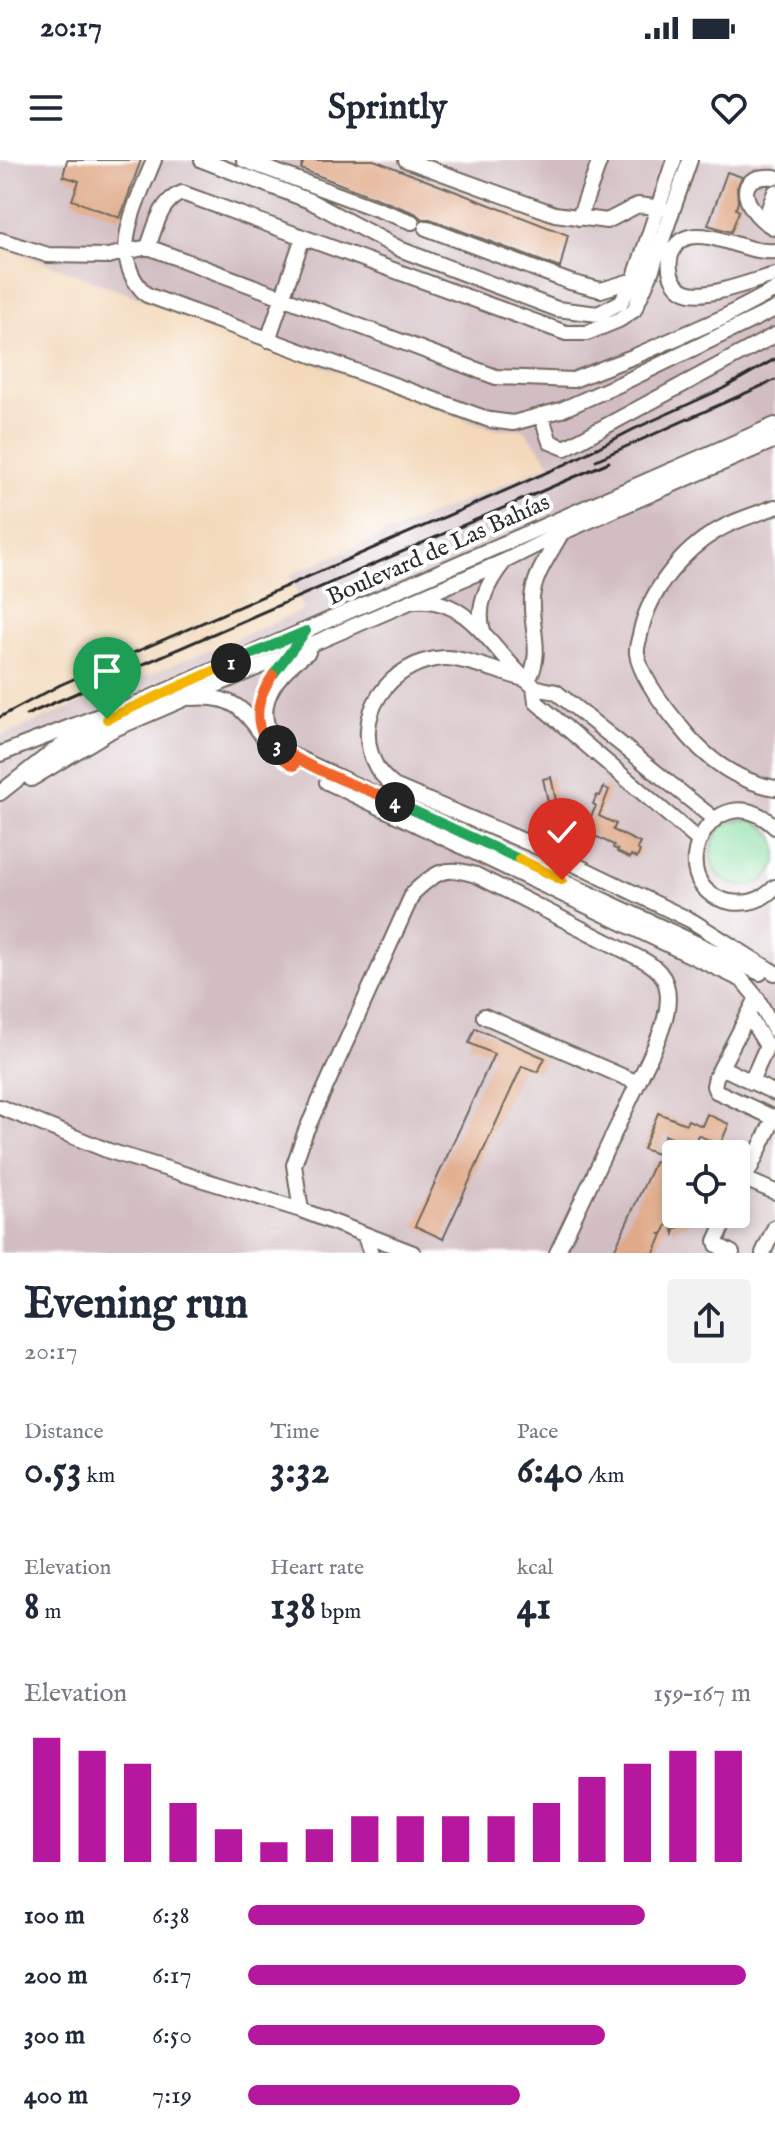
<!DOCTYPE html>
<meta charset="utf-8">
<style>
:root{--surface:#fff;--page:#f2f2f3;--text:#1f2937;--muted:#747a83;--accent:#b5179e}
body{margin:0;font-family:"IM FELL English",serif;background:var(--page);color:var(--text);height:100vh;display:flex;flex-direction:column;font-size:30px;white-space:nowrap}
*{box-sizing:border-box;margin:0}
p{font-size:26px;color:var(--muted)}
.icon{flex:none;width:44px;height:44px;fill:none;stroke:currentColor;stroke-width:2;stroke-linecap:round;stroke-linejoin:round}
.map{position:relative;height:1093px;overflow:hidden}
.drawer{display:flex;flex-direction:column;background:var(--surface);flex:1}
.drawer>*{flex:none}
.tools{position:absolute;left:662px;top:980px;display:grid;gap:16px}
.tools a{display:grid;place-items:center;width:88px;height:88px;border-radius:8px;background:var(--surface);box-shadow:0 4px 12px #0003;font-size:40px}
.pin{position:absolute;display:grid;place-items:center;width:68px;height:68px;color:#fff;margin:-82px -34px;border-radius:50% 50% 50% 0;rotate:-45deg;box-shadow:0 0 8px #0007}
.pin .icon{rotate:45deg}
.km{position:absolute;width:40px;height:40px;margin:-20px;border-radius:50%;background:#222;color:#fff;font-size:22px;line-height:40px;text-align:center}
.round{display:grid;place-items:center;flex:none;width:84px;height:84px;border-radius:8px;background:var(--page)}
.head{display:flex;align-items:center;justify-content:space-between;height:136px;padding:0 24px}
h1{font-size:44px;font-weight:700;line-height:60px}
.figures{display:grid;grid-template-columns:repeat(3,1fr);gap:12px;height:136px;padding:8px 24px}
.figures div{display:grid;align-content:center}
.figures b{font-size:40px;font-weight:700}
.figures small{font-size:22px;font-weight:400}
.figures p{font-size:22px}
.chart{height:224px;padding:16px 24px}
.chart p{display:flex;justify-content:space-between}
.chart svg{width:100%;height:144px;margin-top:8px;stroke:var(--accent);stroke-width:6}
ul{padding:0 24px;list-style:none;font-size:26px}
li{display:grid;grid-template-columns:128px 96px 1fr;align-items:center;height:60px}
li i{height:20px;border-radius:10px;background:var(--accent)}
.status{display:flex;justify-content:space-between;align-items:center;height:56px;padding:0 40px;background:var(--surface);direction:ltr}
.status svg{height:22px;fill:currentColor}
header{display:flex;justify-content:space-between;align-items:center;height:104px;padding:0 24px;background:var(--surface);font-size:36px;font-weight:700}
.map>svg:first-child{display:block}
.industrial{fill:#d2bec2;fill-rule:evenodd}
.green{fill:#86dda1;stroke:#588466;stroke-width:2}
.building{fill:#e0aa89}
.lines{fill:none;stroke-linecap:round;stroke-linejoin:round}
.minor-casing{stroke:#71685d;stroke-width:18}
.minor{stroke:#fff;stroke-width:14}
.rail{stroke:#2b2b2b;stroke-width:3}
.split-1-casing{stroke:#fff;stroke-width:16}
.split-2-casing{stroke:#fff;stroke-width:16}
.split-3-casing{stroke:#fff;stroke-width:16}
.split-4-casing{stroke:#fff;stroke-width:16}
.split-5-casing{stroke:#fff;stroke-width:16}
.split-6-casing{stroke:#fff;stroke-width:16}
.split-1{stroke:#f5b400;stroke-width:10}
.split-2{stroke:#22a559;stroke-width:10}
.split-3{stroke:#f0652b;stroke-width:10}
.split-4{stroke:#f0652b;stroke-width:10}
.split-5{stroke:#22a559;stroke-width:10}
.split-6{stroke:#f5b400;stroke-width:10}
.labels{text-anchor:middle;stroke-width:8;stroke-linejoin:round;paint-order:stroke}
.street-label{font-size:24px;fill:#2b2b2b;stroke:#fff}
</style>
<div class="status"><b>20:17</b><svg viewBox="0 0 49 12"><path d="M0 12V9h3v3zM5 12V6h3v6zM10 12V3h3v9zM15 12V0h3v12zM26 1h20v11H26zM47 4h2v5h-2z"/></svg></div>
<header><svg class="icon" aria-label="menu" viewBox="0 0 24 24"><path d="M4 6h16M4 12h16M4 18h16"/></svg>Sprintly<svg class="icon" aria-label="heart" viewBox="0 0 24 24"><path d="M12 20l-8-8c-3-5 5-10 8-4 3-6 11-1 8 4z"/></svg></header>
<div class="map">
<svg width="775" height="1093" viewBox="0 0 775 1093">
<rect width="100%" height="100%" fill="#fff"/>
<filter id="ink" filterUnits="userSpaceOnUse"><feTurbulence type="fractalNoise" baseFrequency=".0125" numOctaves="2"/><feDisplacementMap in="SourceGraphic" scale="16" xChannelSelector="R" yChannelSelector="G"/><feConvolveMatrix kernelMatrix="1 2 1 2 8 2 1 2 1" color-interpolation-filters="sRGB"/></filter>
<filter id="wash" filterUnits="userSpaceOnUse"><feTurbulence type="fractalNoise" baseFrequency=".006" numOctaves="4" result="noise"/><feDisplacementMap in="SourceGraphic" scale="32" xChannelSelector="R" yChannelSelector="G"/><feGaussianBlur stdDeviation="1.8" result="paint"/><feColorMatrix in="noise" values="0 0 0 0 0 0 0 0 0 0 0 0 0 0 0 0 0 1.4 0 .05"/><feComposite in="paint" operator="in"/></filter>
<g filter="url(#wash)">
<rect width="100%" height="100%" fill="#f3d9ba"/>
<!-- industrial -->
<path class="industrial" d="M 0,0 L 775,0 L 775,1093 L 0,1093 L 0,577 L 304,450 L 289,415 L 551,304 L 524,269 L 494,269 L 473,262 L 0,86 ZM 676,994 L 736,994 L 736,1054 L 676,1054 Z"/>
<!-- green -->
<path class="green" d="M711 693a33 33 0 1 1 66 0a33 33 0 1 1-66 0Z"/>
<g id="blocks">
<!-- building -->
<path class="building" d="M 67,0 L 141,0 L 120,58 L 72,40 L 79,21 L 63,16 Z
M 304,0 L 374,0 L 568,75 L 560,108 L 430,59 L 422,59 L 415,53 L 301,9 Z
M 727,12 L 742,17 L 737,28 L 738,42 L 736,49 L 739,51 L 731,72 L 708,65 Z
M 551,617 L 557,645 L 549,646 L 543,619 Z
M 604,627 L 609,630 L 599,656 L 616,664 L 613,670 L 640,683 L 637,689 L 640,691 L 637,698 L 631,695 L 630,698 L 617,692 L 618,690 L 613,688 L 614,685 L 584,671 L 596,646 L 593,644 L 597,635 L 600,636 Z
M 475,868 L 545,898 L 538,912 L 522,906 L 443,1079 L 415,1066 L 494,894 L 469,883 Z
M 658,953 L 686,964 L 688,960 L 702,966 L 707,954 L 729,964 L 720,985 L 698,975 L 689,994 L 683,994 L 675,990 L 679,981 L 665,975 L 657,994 L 643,989 Z
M 655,1001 L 676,1011 L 676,1054 L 685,1054 L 688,1064 L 676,1068 L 674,1074 L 670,1059 L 663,1073 L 660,1074 L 662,1075 L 654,1093 L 613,1093 Z"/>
</g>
</g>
<g filter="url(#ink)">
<use href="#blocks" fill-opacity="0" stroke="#71685d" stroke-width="2"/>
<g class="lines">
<defs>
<path id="minor" d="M 154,0 C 137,43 105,97 147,135 L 490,260 L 513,263 L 561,250 L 620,224 L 775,149
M 202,0 L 310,41 L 402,90 L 557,149 L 598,154 L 621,142 L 634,120 L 674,0
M 244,0 L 412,62
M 406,0 L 555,54 L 607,61 L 638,45 L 663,48
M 775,17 C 727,13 747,55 775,68
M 775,32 L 768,51 L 775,59
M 579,58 L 600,0
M 426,68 L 570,122 L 601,130 L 634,120
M 0,80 L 48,95 L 108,96 L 148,87 L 496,217 L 573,220 L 635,196 L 722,158 L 775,130
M 148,87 C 156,66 160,41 182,33 L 566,173 L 587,173 L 619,160 L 634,150 L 650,115 L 690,0
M 775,91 C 747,94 714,71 689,77 C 663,83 663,127 690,133 C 711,138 753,120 775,115
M 268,180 L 303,77
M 541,255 L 550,282 L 565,288 L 775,175
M 775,347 C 757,354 735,360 718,370 C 681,391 648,433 640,475 C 639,480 636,488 637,493 C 639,515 666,549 680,566 C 704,597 736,621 775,628
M 561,374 C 550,394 534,415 532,438 C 530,468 544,493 528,520 C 507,515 464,497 444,498 C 389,501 349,558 377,608 C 381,615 388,621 394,626 L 545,690 L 692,761 L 775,813
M 416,441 C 471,436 495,496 532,525 C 538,530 549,530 556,532 L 714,659
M 484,474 C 474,447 488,422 504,402
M 308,492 C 270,518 245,557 287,593 L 760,813
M 534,527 L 536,542 L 698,680
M 192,538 C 232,534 245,549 265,580
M 0,594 L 99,556
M 31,619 L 112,570 L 505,401 L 561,373 L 775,280
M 327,622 L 742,820 L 757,838 L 775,871
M 0,633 L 52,592 L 79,574 L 141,542 L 775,265
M 775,667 C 714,607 655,726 730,742 C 748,745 763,740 775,727
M 757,838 L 716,917 L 714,926 L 716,931 L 774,958
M 748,855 L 767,886 L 751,922
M 721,907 L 775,933
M 0,947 L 109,991 L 301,1050 L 364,1074 L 371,1093
M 745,1019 L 775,1032
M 736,1038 L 775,956
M 301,1050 L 294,1005 L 305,973 L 413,733 C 435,712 446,705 476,715 L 645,801 C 650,804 656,808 660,813 C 683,841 650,895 638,923 L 484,856
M 728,1054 L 716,1081 L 717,1085 L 732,1093
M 364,1074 L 413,1093
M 557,1093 L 638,923
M 763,1093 L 775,1067"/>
</defs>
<!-- minor casing -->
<use href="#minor" class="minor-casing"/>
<!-- minor -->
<use href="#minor" class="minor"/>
<!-- rail -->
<path class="rail" d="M 596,300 L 775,220
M 26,555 L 609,302
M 0,557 L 60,525 L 566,304 L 634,269 L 722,229 L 775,199"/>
</g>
</g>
<g class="lines" filter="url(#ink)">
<defs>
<path id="split-1" d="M 107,559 L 231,503"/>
<path id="split-2" d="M 231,503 L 306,471 L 273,515"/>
<path id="split-3" d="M 273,515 C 247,552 256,584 294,606 L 277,585"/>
<path id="split-4" d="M 277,585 L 275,583 C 306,609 357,625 395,642"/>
<path id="split-5" d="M 395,642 L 519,699"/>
<path id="split-6" d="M 519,699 L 562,720"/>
</defs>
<!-- split-1 casing -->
<use href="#split-1" class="split-1-casing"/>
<!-- split-2 casing -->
<use href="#split-2" class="split-2-casing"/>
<!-- split-3 casing -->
<use href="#split-3" class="split-3-casing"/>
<!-- split-4 casing -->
<use href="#split-4" class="split-4-casing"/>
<!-- split-5 casing -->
<use href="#split-5" class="split-5-casing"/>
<!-- split-6 casing -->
<use href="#split-6" class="split-6-casing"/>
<!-- split-1 -->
<use href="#split-1" class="split-1"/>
<!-- split-2 -->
<use href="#split-2" class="split-2"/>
<!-- split-3 -->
<use href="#split-3" class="split-3"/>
<!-- split-4 -->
<use href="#split-4" class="split-4"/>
<!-- split-5 -->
<use href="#split-5" class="split-5"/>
<!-- split-6 -->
<use href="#split-6" class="split-6"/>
</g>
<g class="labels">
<!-- street labels -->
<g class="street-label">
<text transform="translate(438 389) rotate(-24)" y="8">Boulevard de Las Bahías</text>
</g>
</g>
</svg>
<div class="tools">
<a><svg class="icon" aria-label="locate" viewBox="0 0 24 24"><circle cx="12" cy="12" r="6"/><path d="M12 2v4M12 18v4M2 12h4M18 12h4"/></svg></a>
</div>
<div class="pin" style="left:107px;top:559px;background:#1e9e55"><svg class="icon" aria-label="arrive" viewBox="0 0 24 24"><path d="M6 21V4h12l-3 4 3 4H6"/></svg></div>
<div class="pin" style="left:562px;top:720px;background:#d93025"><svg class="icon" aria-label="check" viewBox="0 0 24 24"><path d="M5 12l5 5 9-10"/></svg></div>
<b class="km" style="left:231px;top:503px">1</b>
<b class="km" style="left:277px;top:585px">3</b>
<b class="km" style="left:395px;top:642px">4</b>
</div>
<section class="drawer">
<div class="head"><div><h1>Evening run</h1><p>20:17</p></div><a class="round"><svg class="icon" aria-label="share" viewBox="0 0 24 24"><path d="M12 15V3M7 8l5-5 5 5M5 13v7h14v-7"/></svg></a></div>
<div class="figures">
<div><p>Distance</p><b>0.53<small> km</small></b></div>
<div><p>Time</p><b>3:32</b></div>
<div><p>Pace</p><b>6:40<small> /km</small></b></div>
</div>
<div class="figures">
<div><p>Elevation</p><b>8<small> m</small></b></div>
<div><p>Heart rate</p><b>138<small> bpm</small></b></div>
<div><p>kcal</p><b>41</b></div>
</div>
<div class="chart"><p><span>Elevation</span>159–167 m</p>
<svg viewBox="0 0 160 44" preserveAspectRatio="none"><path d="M5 44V6M15 44V10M25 44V14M35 44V26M45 44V34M55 44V38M65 44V34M75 44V30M85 44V30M95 44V30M105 44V30M115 44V26M125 44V18M135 44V14M145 44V10M155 44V10"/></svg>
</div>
<ul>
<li><b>100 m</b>6:38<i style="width:79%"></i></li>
<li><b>200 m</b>6:17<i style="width:99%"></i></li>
<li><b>300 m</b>6:50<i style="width:71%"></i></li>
<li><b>400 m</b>7:19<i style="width:54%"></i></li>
</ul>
</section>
